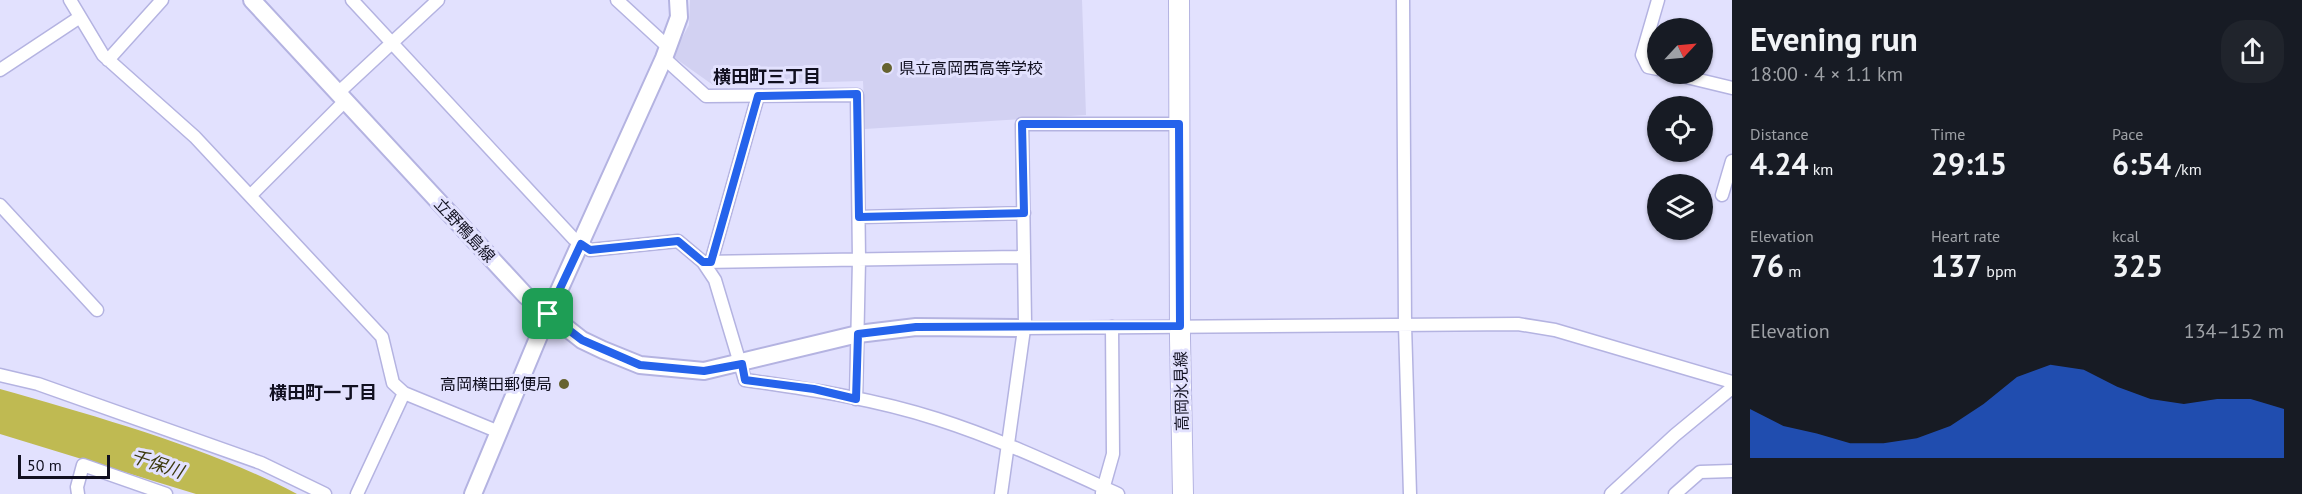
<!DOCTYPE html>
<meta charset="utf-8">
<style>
:root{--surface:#171b24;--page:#20242c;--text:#f1f3f6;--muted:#9ea1a6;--accent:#2563eb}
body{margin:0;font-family:"PT Sans","Noto Sans JP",sans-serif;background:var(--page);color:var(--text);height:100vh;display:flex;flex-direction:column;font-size:22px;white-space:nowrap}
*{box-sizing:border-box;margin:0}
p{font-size:20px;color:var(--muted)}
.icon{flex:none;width:33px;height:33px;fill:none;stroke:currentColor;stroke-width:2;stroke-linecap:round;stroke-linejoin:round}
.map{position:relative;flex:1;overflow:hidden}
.sheet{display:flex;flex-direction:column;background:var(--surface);width:570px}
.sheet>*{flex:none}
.needle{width:39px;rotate:64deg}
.fabs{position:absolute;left:1647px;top:18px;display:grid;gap:12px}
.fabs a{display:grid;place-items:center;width:66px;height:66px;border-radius:50%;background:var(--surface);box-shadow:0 2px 4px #0004;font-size:30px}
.scale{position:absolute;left:18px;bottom:15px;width:92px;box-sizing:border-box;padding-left:6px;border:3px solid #111020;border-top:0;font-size:16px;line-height:21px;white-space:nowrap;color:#111020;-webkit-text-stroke:4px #e2e1fe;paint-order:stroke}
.pin{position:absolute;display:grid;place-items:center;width:51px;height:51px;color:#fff;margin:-26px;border-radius:12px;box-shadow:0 3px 9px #0006}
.round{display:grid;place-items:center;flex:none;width:63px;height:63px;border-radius:24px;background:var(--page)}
.overview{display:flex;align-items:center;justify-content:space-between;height:102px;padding:0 18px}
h1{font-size:33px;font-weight:600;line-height:45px}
.metrics{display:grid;grid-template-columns:repeat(3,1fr);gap:9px;height:102px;padding:6px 18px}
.metrics div{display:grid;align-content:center}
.metrics b{font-size:30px;font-weight:600}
.metrics small{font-size:16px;font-weight:400}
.metrics p{font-size:16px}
.chart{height:168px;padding:12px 18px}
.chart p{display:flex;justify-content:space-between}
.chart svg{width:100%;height:108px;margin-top:6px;fill:var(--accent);opacity:.7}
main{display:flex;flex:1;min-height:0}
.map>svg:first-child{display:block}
.built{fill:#d2d1f2}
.water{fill:#bfba52}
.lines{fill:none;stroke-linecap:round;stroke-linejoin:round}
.street-casing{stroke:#b4b3e1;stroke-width:15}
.secondary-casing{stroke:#b4b3e1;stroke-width:20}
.primary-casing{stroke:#b4b3e1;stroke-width:22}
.street{stroke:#fff;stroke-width:12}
.secondary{stroke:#fff;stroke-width:16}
.primary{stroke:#fff;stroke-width:20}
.route-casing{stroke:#fff;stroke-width:12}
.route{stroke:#2563eb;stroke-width:8}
.poi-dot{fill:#666330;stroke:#e2e1fe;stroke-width:2}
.labels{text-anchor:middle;stroke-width:6;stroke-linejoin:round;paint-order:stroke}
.poi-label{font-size:16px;fill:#111020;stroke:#e2e1fe;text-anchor:start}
.street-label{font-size:16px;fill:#111020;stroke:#e2e1fe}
.neighbourhood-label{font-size:18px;font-weight:bold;fill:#111020;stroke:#e2e1fe}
.water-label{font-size:18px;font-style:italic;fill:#3b380b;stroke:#e2e1fe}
</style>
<main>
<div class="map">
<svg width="1732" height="494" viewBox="0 0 1732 494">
<rect width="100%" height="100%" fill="#e2e1fe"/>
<!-- built -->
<path class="built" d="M 690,0 L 1082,0 L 1086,115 L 865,129 L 863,81 L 713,85 L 672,56 L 689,25 Z"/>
<!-- water -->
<path class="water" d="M 0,389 C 95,416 210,448 297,494 L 196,494 L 0,434 Z"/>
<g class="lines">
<defs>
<path id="street" d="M 70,0 L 103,55 L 195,137 L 382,337 L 393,383 L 404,393 L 499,432
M 352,0 L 573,238 L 590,250 L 678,241 L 703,262 L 1024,257
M 617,0 L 668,47
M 1403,0 L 1405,325 L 1410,494
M 664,58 L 706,96 L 857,95 L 859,260 L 856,399
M 108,60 L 162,0
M 1658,69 L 1648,67 L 1642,55 L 1658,0
M 0,70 L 80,17
M 1674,74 L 1732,88
M 338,93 L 438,0
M 251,195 L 345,101
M 1722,195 L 1732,161
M 0,205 L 97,310
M 859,217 L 1024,213
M 703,262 L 715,280 L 745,380 C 809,389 875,399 937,419 C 1000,439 1059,467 1118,494
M 711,262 L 758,96
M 1024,328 L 1518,324 L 1555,330 L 1732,382
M 0,375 L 38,384 L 261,463 L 325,494
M 1102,493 L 1113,454 L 1112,327
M 78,494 L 77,487 L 83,465 L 166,494
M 357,494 L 404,393
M 1001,494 L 1025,322 L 1022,124 L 1179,124
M 1611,494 L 1675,435 L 1732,388
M 1675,494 L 1700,472 L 1732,471"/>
<path id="secondary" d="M 252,0 L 526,296 L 582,340 L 603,350 L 640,365 L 704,371 L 858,334 L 916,327 L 1024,328
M 473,494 L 543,326 L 664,58 L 679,17 L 678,0"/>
<path id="primary" d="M 1179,0 L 1180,339 L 1183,494"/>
</defs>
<!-- street casing -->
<use href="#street" class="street-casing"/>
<!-- secondary casing -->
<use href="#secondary" class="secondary-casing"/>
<!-- primary casing -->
<use href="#primary" class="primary-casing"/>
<!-- street -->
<use href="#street" class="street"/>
<!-- secondary -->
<use href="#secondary" class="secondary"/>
<!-- primary -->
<use href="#primary" class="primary"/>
</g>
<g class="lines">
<defs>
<path id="route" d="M 857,94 L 859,217 L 1024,213 L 1022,124 L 1179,124 L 1180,326 L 916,327 L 858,334 L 856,399 L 814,389 L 745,380 L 742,364 L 704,371 L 640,365 L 582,340 L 548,314 L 581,244 L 590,250 L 678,241 L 703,262 L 711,262 L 758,96 Z"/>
</defs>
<!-- route casing -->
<use href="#route" class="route-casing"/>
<!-- route -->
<use href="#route" class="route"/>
</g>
<!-- markers -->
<g class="poi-dot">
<circle cx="887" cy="68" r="6"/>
<circle cx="564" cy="384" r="6"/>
</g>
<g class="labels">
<!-- poi labels -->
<g class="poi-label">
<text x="899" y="74">県立高岡西高等学校</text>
<text x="552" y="390" text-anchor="end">高岡横田郵便局</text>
</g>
<!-- street labels -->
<g class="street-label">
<text transform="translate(465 230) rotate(47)" y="6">立野鴨島線</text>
<text transform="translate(1181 391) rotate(-91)" y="6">高岡氷見線</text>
</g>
<!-- neighbourhood labels -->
<g class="neighbourhood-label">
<text x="767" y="83">横田町三丁目</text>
<text x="323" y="399">横田町一丁目</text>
</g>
<!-- water labels -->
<g class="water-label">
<text transform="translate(157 464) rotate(19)" y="6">千保川</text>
</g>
</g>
</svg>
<div class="fabs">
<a><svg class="needle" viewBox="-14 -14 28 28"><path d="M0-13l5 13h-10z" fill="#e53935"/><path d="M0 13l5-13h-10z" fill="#9ea1a6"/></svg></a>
<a><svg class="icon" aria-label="locate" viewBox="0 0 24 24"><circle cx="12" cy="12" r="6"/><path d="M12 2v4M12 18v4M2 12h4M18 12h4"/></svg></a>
<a><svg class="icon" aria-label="layers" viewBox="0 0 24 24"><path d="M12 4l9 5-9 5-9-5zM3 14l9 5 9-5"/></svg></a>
</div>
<div class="scale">50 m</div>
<div class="pin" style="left:548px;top:314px;background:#1e9e55"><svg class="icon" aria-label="arrive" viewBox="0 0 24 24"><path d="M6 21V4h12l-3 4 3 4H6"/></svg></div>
</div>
<section class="sheet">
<div class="overview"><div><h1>Evening run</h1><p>18:00 · 4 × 1.1 km</p></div><a class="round"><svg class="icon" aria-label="share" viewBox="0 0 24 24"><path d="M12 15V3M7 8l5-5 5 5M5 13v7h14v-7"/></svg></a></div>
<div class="metrics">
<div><p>Distance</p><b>4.24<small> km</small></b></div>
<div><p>Time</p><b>29:15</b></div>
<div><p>Pace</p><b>6:54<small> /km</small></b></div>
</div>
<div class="metrics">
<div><p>Elevation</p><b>76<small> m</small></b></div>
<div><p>Heart rate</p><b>137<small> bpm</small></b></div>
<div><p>kcal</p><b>325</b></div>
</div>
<div class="chart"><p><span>Elevation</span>134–152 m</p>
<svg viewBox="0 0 160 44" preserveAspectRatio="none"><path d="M0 44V24L10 31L20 34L30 38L40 38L50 36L60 31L70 22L80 11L90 6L100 8L110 15L120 20L130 22L140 20L150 20L160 24V44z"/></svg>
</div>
</section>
</main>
